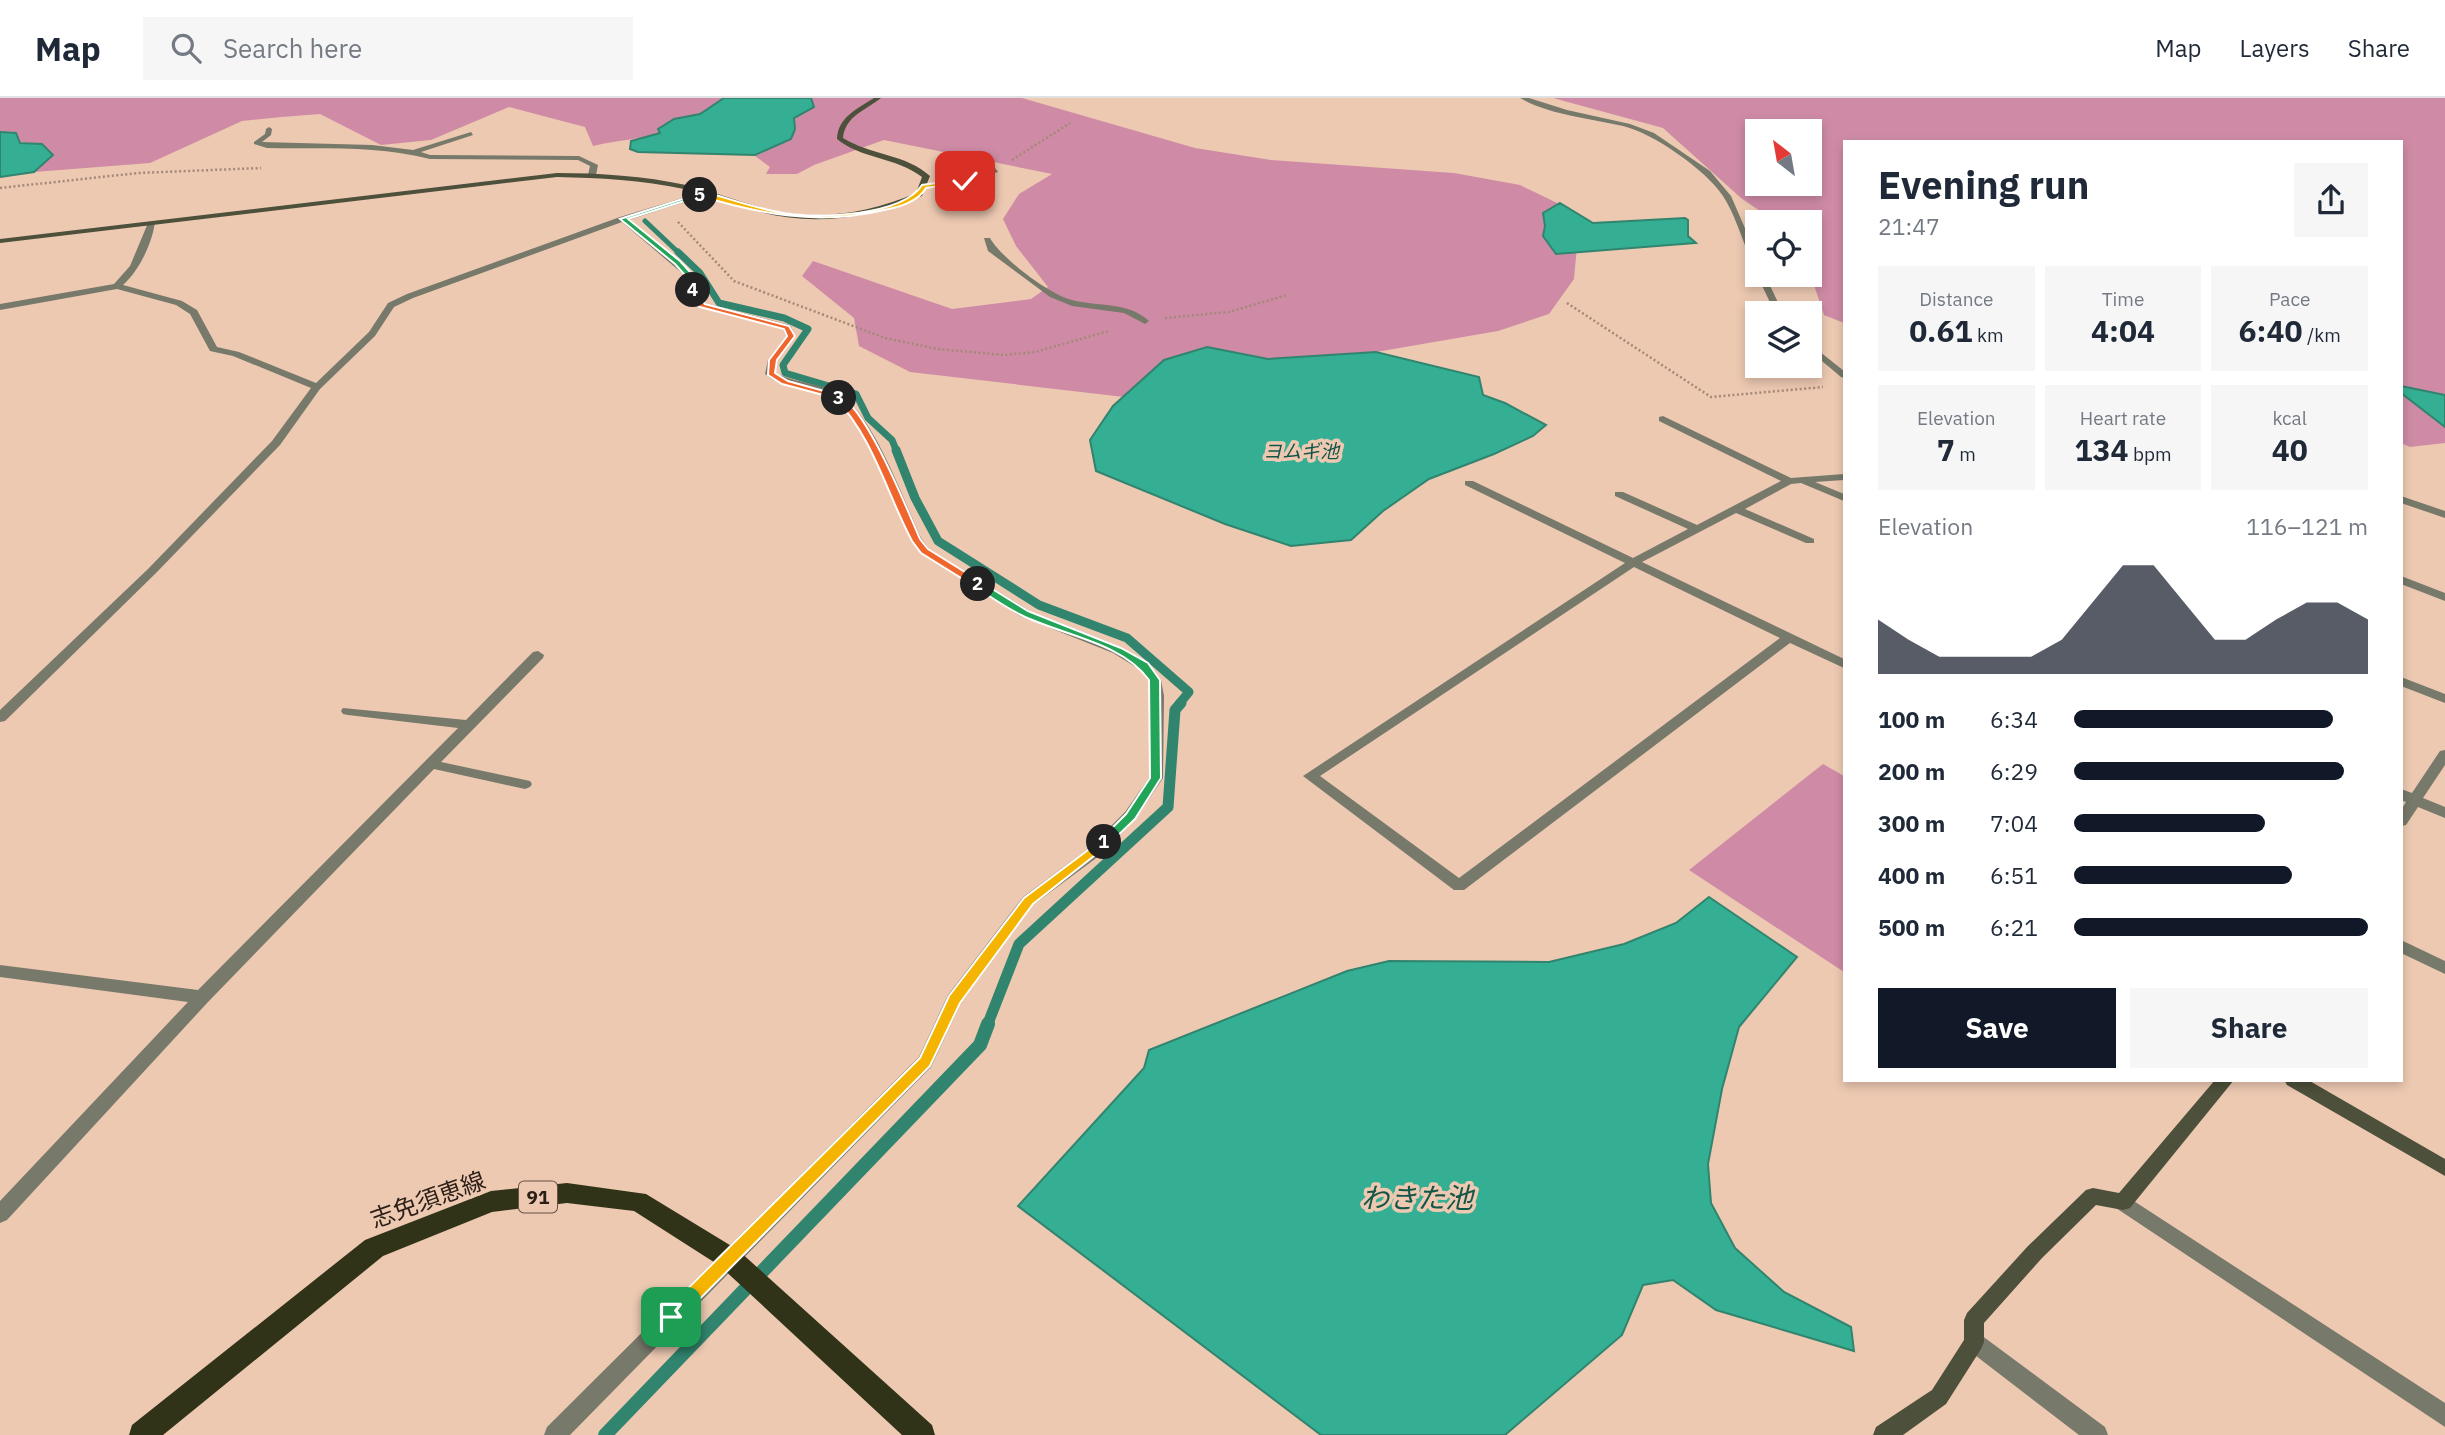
<!DOCTYPE html>
<meta charset="utf-8">
<style>
:root{--surface:#fff;--page:#f6f6f7;--text:#1f2937;--muted:#747a83;--line:#e0e1e3;--accent:#111827}
body{margin:0;font-family:"IBM Plex Sans","Noto Sans JP",sans-serif;background:var(--page);color:var(--text);height:100vh;display:flex;flex-direction:column;font-size:26px;white-space:nowrap}
*{box-sizing:border-box;margin:0}
p{font-size:23px;color:var(--muted)}
.icon{flex:none;width:38px;height:38px;fill:none;stroke:currentColor;stroke-width:2;stroke-linecap:round;stroke-linejoin:round}
.map{position:relative;flex:1;overflow:hidden}
.panel{position:absolute;left:1843px;top:42px;width:560px;height:942px;display:flex;flex-direction:column;background:var(--surface);border-radius:0px;box-shadow:0 4px 10px #0003}
.panel>*{flex:none}
.needle{width:46px;rotate:329deg}
.fabs{position:absolute;left:1745px;top:21px;display:grid;gap:14px}
.fabs a{display:grid;place-items:center;width:77px;height:77px;border-radius:0px;background:var(--surface);box-shadow:0 4px 10px #0003;font-size:35px}
.pin{position:absolute;display:grid;place-items:center;width:60px;height:60px;color:#fff;margin:-30px;border-radius:14px;box-shadow:0 4px 10px #0006}
.km{position:absolute;width:35px;height:35px;margin:-18px;border-radius:50%;background:#222;color:#fff;font-size:19px;line-height:35px;text-align:center}
.round{display:grid;place-items:center;flex:none;width:74px;height:74px;border-radius:0px;background:var(--page)}
.overview{display:flex;align-items:center;justify-content:space-between;height:119px;padding:0 35px}
h1{font-size:38px;font-weight:700;line-height:52px}
.stats{display:grid;grid-template-columns:repeat(3,1fr);gap:10px;height:119px;padding:7px 35px}
.stats div{display:grid;align-content:center;border-radius:0px;background:var(--page);text-align:center}
.stats b{font-size:30px;font-weight:700}
.stats small{font-size:19px;font-weight:400}
.stats p{font-size:19px}
.chart{height:196px;padding:14px 35px}
.chart p{display:flex;justify-content:space-between}
.chart svg{width:100%;height:126px;margin-top:7px;fill:var(--accent);opacity:.7}
.button{display:flex;gap:14px;margin-top:auto;padding:14px 35px}
.button a{flex:1;height:80px;border-radius:0px;background:var(--accent);color:#fff;font-size:28px;font-weight:700;line-height:80px;text-align:center}
.button a+a{background:var(--page);color:var(--text)}
ul{padding:0 35px;list-style:none;font-size:23px}
li{display:grid;grid-template-columns:112px 84px 1fr;align-items:center;height:52px}
li i{height:18px;border-radius:9px;background:var(--accent)}
header{display:flex;align-items:center;gap:42px;box-sizing:border-box;height:98px;padding:0 35px;background:var(--surface);border-bottom:2px solid var(--line)}
header strong{font-size:33px}
nav{display:flex;gap:38px;margin-inline-start:auto;font-size:24px}
.search{width:490px;height:63px;background:var(--page);display:flex;align-items:center;gap:18px;box-sizing:border-box;padding:0 24px;border-radius:0px;color:var(--muted);font-size:26px}
.map>svg:first-child{display:block}
.green{fill:#cf8ba6;fill-rule:evenodd}
.water{fill:#34af93;stroke:#31846e;stroke-width:2}
.lines{fill:none;stroke-linecap:round;stroke-linejoin:round}
.stream-far4{stroke:#31846e;stroke-width:5}
.stream-far3{stroke:#31846e;stroke-width:7}
.stream-far2{stroke:#31846e;stroke-width:9}
.stream-far1{stroke:#31846e;stroke-width:11}
.stream{stroke:#31846e;stroke-width:14}
.path{stroke:#a48877;stroke-width:2.5;stroke-dasharray:2 2.5;stroke-linecap:butt}
.lane{fill:#77796a;fill-rule:evenodd}
.street{fill:#77796a;fill-rule:evenodd}
.secondary{fill:#4d503a;fill-rule:evenodd}
.primary{fill:#303318;fill-rule:evenodd}
.split-1{fill:#f5b400;stroke:#fff;stroke-width:2}
.split-2{fill:#22a559;stroke:#fff;stroke-width:2}
.split-3{fill:#f0652b;stroke:#fff;stroke-width:2}
.split-4{fill:#f0652b;stroke:#fff;stroke-width:2}
.split-5{fill:#22a559;stroke:#fff;stroke-width:2}
.split-6{fill:#f5b400;stroke:#fff;stroke-width:2}
.labels{text-anchor:middle;stroke-width:7;stroke-linejoin:round;paint-order:stroke}
.far-water-label{font-size:19px;font-style:italic;fill:#135546;stroke:#edc9b2}
.shield{fill:#edc9b2;stroke:#655145;stroke-width:2}
.shield-label{font-size:19px;font-weight:bold;fill:#2b1e16}
.near-street-label{font-size:24px;fill:#2b1e16;stroke:#edc9b2}
.near-water-label{font-size:28px;font-style:italic;fill:#135546;stroke:#edc9b2}
</style>
<header>
<strong>Map</strong>
<div class="search"><svg class="icon" aria-label="search" viewBox="0 0 24 24"><circle cx="10" cy="10" r="6"/><path d="M15 15l6 6"/></svg>Search here</div>
<nav><a>Map</a><a>Layers</a><a>Share</a></nav>
</header>
<div class="map">
<svg width="2445" height="1337" viewBox="0 0 2445 1337">
<rect width="100%" height="100%" fill="#edc9b2"/>
<!-- green -->
<path class="green" d="M 0,0 L 724,0 L 700,16 L 674,21 L 659,31 L 661,35 C 638,42 617,42 593,48 L 585,29 L 509,9 L 431,42 L 381,47 L 320,16 L 282,19 L 242,23 L 150,65 L 34,74 L 53,56 L 42,46 L 20,44 L 16,35 L 0,34 Z
M 811,0 L 1022,0 L 1195,50 L 1271,62 L 1454,75 L 1520,87 L 1580,116 L 1574,181 L 1549,216 L 1498,233 L 1376,254 L 1337,258 L 1268,261 L 1243,258 L 1164,262 L 1124,299 L 910,274 L 859,248 L 854,220 L 802,178 L 813,163 L 952,211 L 1031,201 L 1048,189 L 1016,148 L 1003,121 L 1019,96 L 1052,76 L 884,42 L 814,67 L 797,76 L 766,76 L 770,69 L 755,58 L 791,41 L 793,20 L 814,9 Z
M 1553,0 L 2445,0 L 2445,345 L 2410,349 L 2401,345 L 2401,44 L 1844,44 L 1844,225 L 1824,217 L 1810,175 L 1810,124 L 1776,124 L 1741,100 L 1663,30 ZM 1757,33 L 1810,33 L 1810,86 L 1757,86 Z
M 1823,666 L 1844,678 L 1844,874 L 1689,772 Z"/>
<!-- water -->
<path class="water" d="M 724,0 L 811,0 L 814,9 L 794,20 L 795,31 L 791,41 L 755,57 L 638,54 L 630,51 L 631,43 L 660,35 L 658,31 L 674,21 L 700,16 Z
M 0,34 L 16,35 L 20,45 L 42,46 L 53,57 L 34,74 L 0,79 Z
M 1560,105 L 1593,125 L 1685,120 L 1688,122 L 1688,138 L 1696,145 L 1556,156 L 1543,138 L 1545,128 L 1543,115 Z
M 1207,249 L 1268,261 L 1376,254 L 1479,279 L 1483,297 L 1505,305 L 1546,327 L 1533,338 L 1494,356 L 1429,381 L 1383,413 L 1351,442 L 1291,448 L 1225,426 L 1096,373 L 1090,342 L 1113,308 L 1164,262 Z
M 2401,288 L 2445,297 L 2445,329 L 2401,295 Z
M 1709,799 L 1797,859 L 1739,929 L 1722,991 L 1708,1066 L 1711,1105 L 1735,1150 L 1784,1194 L 1851,1229 L 1854,1253 L 1716,1212 L 1673,1182 L 1643,1187 L 1622,1237 L 1505,1337 L 1321,1337 L 1018,1108 L 1144,970 L 1149,952 L 1347,873 L 1389,863 L 1549,864 L 1624,846 L 1676,825 Z"/>
<g class="lines">
<!-- stream-far4 -->
<path class="stream-far4" d="M 645,123 L 680,156"/>
<!-- stream-far3 -->
<path class="stream-far3" d="M 678,154 L 700,175 L 719,205 L 784,220 L 808,231 L 783,267 L 785,275 L 856,296 L 868,320 L 892,342 L 897,354"/>
<!-- stream-far2 -->
<path class="stream-far2" d="M 896,352 L 915,400 L 938,443 L 1039,507 L 1127,540 L 1189,594 L 1179,606"/>
<!-- stream-far1 -->
<path class="stream-far1" d="M 987,928 L 1019,846 L 1168,709 L 1175,612 L 1181,605"/>
<!-- stream -->
<path class="stream" d="M 605,1337 L 980,947 L 988,926"/>
<!-- path -->
<path class="path" d="M 1012,62 L 1070,25
M 0,90 L 138,75 L 261,70
M 678,124 L 734,183 L 885,240 L 938,251 L 1004,257 L 1035,254 L 1109,233
M 1567,205 L 1711,299 L 1823,289
M 1165,220 L 1229,214 L 1287,197"/>
<!-- lane -->
<path class="lane" d="M 995,70 L 998,74 L 953,87 L 924,90 L 920,88 L 952,83 Z
M 984,140 L 990,140 C 1001,160 1049,196 1072,202 C 1098,209 1128,203 1149,223 L 1145,226 L 1124,215 L 1072,208 L 1050,199 L 988,153 Z"/>
<!-- street -->
<path class="street" d="M 1520,0 L 1529,0 L 1567,12 L 1630,26 L 1654,35 L 1710,73 L 1731,98 L 1757,158 L 1757,169 L 1753,167 C 1743,145 1736,118 1723,98 C 1706,72 1653,35 1623,28 C 1589,20 1550,17 1520,0 Z
M 269,29 L 272,31 L 271,37 L 262,44 L 372,47 L 413,52 L 471,34 L 473,37 L 421,54 L 430,57 L 579,58 L 598,67 L 596,77 L 592,79 L 588,77 L 590,68 L 578,62 L 430,61 C 377,47 322,51 267,50 L 254,46 L 254,44 L 265,36 L 266,31 Z
M 702,94 L 709,96 L 629,122 L 690,173 L 700,201 L 705,205 L 790,227 L 796,238 L 778,262 L 775,275 C 796,285 823,285 842,298 C 875,321 904,403 921,440 L 929,451 L 1028,512 L 1121,549 L 1149,565 L 1161,582 L 1164,598 L 1163,680 L 1135,722 L 1099,758 L 1033,807 L 961,905 L 931,969 L 570,1337 L 544,1337 L 547,1329 L 919,959 L 948,897 L 1023,799 L 1089,750 L 1125,714 L 1149,680 L 1150,598 L 1148,582 L 1139,571 L 1113,555 L 1020,518 L 921,455 L 910,441 C 895,406 864,318 831,300 C 811,289 783,291 765,276 L 768,262 L 786,238 L 783,231 L 699,209 L 692,202 L 683,176 L 622,124 L 413,200 L 394,209 L 375,238 L 320,291 L 280,347 L 156,475 L 5,623 L 0,624 L 0,612 L 148,471 L 272,343 L 311,290 L 233,258 L 210,253 L 190,216 L 176,207 L 117,191 L 0,212 L 0,206 L 114,186 L 130,168 L 148,125 L 155,123 C 153,144 139,173 123,187 L 182,203 L 197,212 L 217,249 L 239,254 L 316,285 L 369,234 L 388,205 L 407,196 L 620,119 Z
M 1757,177 L 1765,177 L 1783,215 L 1775,215 Z
M 1810,246 L 1844,273 L 1844,280 L 1841,279 L 1810,253 Z
M 1663,318 L 1791,380 L 1844,376 L 1844,382 L 1815,384 L 1844,396 L 1844,403 L 1801,385 L 1791,386 L 1745,411 L 1814,441 L 1814,445 L 1806,445 L 1736,415 L 1642,464 L 1844,561 L 1844,570 L 1790,545 L 1464,792 L 1454,792 L 1303,678 L 1625,465 L 1465,387 L 1465,383 L 1473,383 L 1633,460 L 1688,431 L 1615,398 L 1615,394 L 1623,394 L 1697,427 L 1781,383 L 1659,323 L 1659,319 ZM 1634,469 L 1780,540 L 1459,780 L 1320,678 Z
M 2401,398 L 2445,413 L 2445,420 L 2401,405 Z
M 2401,478 L 2445,495 L 2445,503 L 2401,486 Z
M 538,553 L 544,557 L 543,560 L 441,664 L 530,683 L 532,686 L 530,689 L 525,691 L 434,671 L 208,904 L 7,1122 L 0,1125 L 0,1103 L 188,904 L 0,879 L 0,867 L 198,892 L 458,630 L 348,617 L 343,616 L 341,613 L 343,610 L 466,622 L 533,554 Z
M 2401,579 L 2445,596 L 2445,605 L 2401,588 Z
M 2445,652 L 2445,667 L 2423,700 L 2445,709 L 2445,720 L 2418,709 L 2406,727 L 2401,728 L 2401,712 L 2406,704 L 2401,702 L 2401,691 L 2412,695 L 2440,653 Z
M 2401,842 L 2445,863 L 2445,876 L 2401,855 Z
M 2123,1096 L 2445,1305 L 2445,1329 L 2116,1110 L 2114,1104 L 2116,1098 Z
M 1974,1234 L 1981,1237 L 2105,1329 L 2108,1337 L 2079,1337 L 1967,1251 L 1964,1244 L 1967,1237 Z"/>
<!-- secondary -->
<path class="secondary" d="M 874,0 L 881,0 C 866,12 845,18 843,40 C 870,57 906,56 930,78 L 922,98 C 868,121 812,129 756,113 C 732,106 709,96 684,91 C 642,82 600,80 557,79 L 0,145 L 0,141 L 557,75 C 600,75 644,78 686,87 C 712,93 737,103 763,110 C 815,124 867,116 916,95 L 922,79 C 896,59 861,61 837,41 C 838,19 857,11 874,0 Z
M 2215,982 L 2234,982 L 2130,1110 L 2123,1112 L 2096,1107 L 2042,1160 L 1984,1225 L 1984,1244 L 1981,1251 L 1946,1306 L 1903,1337 L 1873,1337 L 1876,1329 L 1932,1292 L 1964,1242 L 1964,1222 L 1967,1215 L 2028,1148 L 2086,1092 L 2093,1090 L 2119,1095 Z
M 2284,982 L 2308,982 L 2445,1061 L 2445,1078 L 2287,987 Z"/>
<!-- primary -->
<path class="primary" d="M 567,1085 L 646,1096 L 738,1152 L 932,1327 L 935,1337 L 902,1337 L 720,1168 L 634,1113 L 567,1105 L 492,1114 L 383,1158 L 163,1337 L 129,1337 L 132,1327 L 365,1142 L 491,1093 Z"/>
</g>
<!-- split-1 -->
<path class="split-1" d="M 1104,740 L 1110,744 L 1108,747 L 1033,806 L 960,905 L 930,968 L 677,1224 L 671,1227 L 665,1224 L 663,1219 L 665,1213 L 920,960 L 949,898 L 1024,800 Z"/>
<!-- split-2 -->
<path class="split-2" d="M 974,484 L 981,484 L 1028,513 L 1121,550 L 1148,565 L 1160,582 L 1161,680 L 1135,721 L 1108,747 L 1104,748 L 1098,744 L 1126,716 L 1150,680 L 1149,582 C 1122,544 1061,537 1021,517 C 1005,509 989,498 974,488 Z"/>
<!-- split-3 -->
<path class="split-3" d="M 839,297 C 867,311 906,409 920,441 L 928,451 L 981,484 L 981,488 L 974,488 L 921,455 L 912,443 C 887,396 873,339 835,300 Z"/>
<!-- split-4 -->
<path class="split-4" d="M 693,190 L 705,206 L 789,228 L 795,238 L 777,262 L 775,275 L 788,283 L 842,298 L 842,302 L 782,286 L 768,277 L 769,262 L 787,238 L 784,231 L 700,209 L 692,202 L 690,192 Z"/>
<!-- split-5 -->
<path class="split-5" d="M 698,96 L 703,97 L 628,121 L 680,163 L 691,175 L 696,192 L 693,195 L 690,192 L 684,176 L 675,166 L 620,121 Z"/>
<!-- split-6 -->
<path class="split-6" d="M 965,81 L 967,84 L 926,90 C 918,104 899,109 884,112 C 818,128 759,116 697,97 L 705,94 C 731,101 757,111 784,115 C 817,121 902,118 922,87 Z"/>
<g class="labels">
<!-- far-water labels -->
<g class="far-water-label">
<text x="1301" y="360">ヨムギ池</text>
</g>
<!-- shield labels -->
<rect class="shield" x="519" y="1083.5" width="38" height="31" rx="5"/>
<g class="shield-label">
<text x="538" y="1106">91</text>
</g>
<!-- near-street labels -->
<g class="near-street-label">
<text transform="translate(428 1102) rotate(-20)" y="8">志免須恵線</text>
</g>
<!-- near-water labels -->
<g class="near-water-label">
<text x="1417" y="1110">わきた池</text>
</g>
</g>
</svg>
<div class="fabs">
<a><svg class="needle" viewBox="-14 -14 28 28"><path d="M0-13l5 13h-10z" fill="#e53935"/><path d="M0 13l5-13h-10z" fill="#747a83"/></svg></a>
<a><svg class="icon" aria-label="locate" viewBox="0 0 24 24"><circle cx="12" cy="12" r="6"/><path d="M12 2v4M12 18v4M2 12h4M18 12h4"/></svg></a>
<a><svg class="icon" aria-label="layers" viewBox="0 0 24 24"><path d="M12 4l9 5-9 5-9-5zM3 14l9 5 9-5"/></svg></a>
</div>
<div class="pin" style="left:671px;top:1219px;background:#1e9e55"><svg class="icon" aria-label="arrive" viewBox="0 0 24 24"><path d="M6 21V4h12l-3 4 3 4H6"/></svg></div>
<div class="pin" style="left:965px;top:83px;background:#d93025"><svg class="icon" aria-label="check" viewBox="0 0 24 24"><path d="M5 12l5 5 9-10"/></svg></div>
<b class="km" style="left:1104px;top:744px">1</b>
<b class="km" style="left:978px;top:486px">2</b>
<b class="km" style="left:839px;top:300px">3</b>
<b class="km" style="left:693px;top:192px">4</b>
<b class="km" style="left:700px;top:97px">5</b>
<section class="panel">
<div class="overview"><div><h1>Evening run</h1><p>21:47</p></div><a class="round"><svg class="icon" aria-label="share" viewBox="0 0 24 24"><path d="M12 15V3M7 8l5-5 5 5M5 13v7h14v-7"/></svg></a></div>
<div class="stats">
<div><p>Distance</p><b>0.61<small> km</small></b></div>
<div><p>Time</p><b>4:04</b></div>
<div><p>Pace</p><b>6:40<small> /km</small></b></div>
</div>
<div class="stats">
<div><p>Elevation</p><b>7<small> m</small></b></div>
<div><p>Heart rate</p><b>134<small> bpm</small></b></div>
<div><p>kcal</p><b>40</b></div>
</div>
<div class="chart"><p><span>Elevation</span>116–121 m</p>
<svg viewBox="0 0 160 44" preserveAspectRatio="none"><path d="M0 44V25L10 32L20 38L30 38L40 38L50 38L60 32L70 19L80 6L90 6L100 19L110 32L120 32L130 25L140 19L150 19L160 25V44z"/></svg>
</div>
<ul>
<li><b>100 m</b>6:34<i style="width:88%"></i></li>
<li><b>200 m</b>6:29<i style="width:92%"></i></li>
<li><b>300 m</b>7:04<i style="width:65%"></i></li>
<li><b>400 m</b>6:51<i style="width:74%"></i></li>
<li><b>500 m</b>6:21<i style="width:100%"></i></li>
</ul>
<div class="button"><a>Save</a><a>Share</a></div>
</section>
</div>
